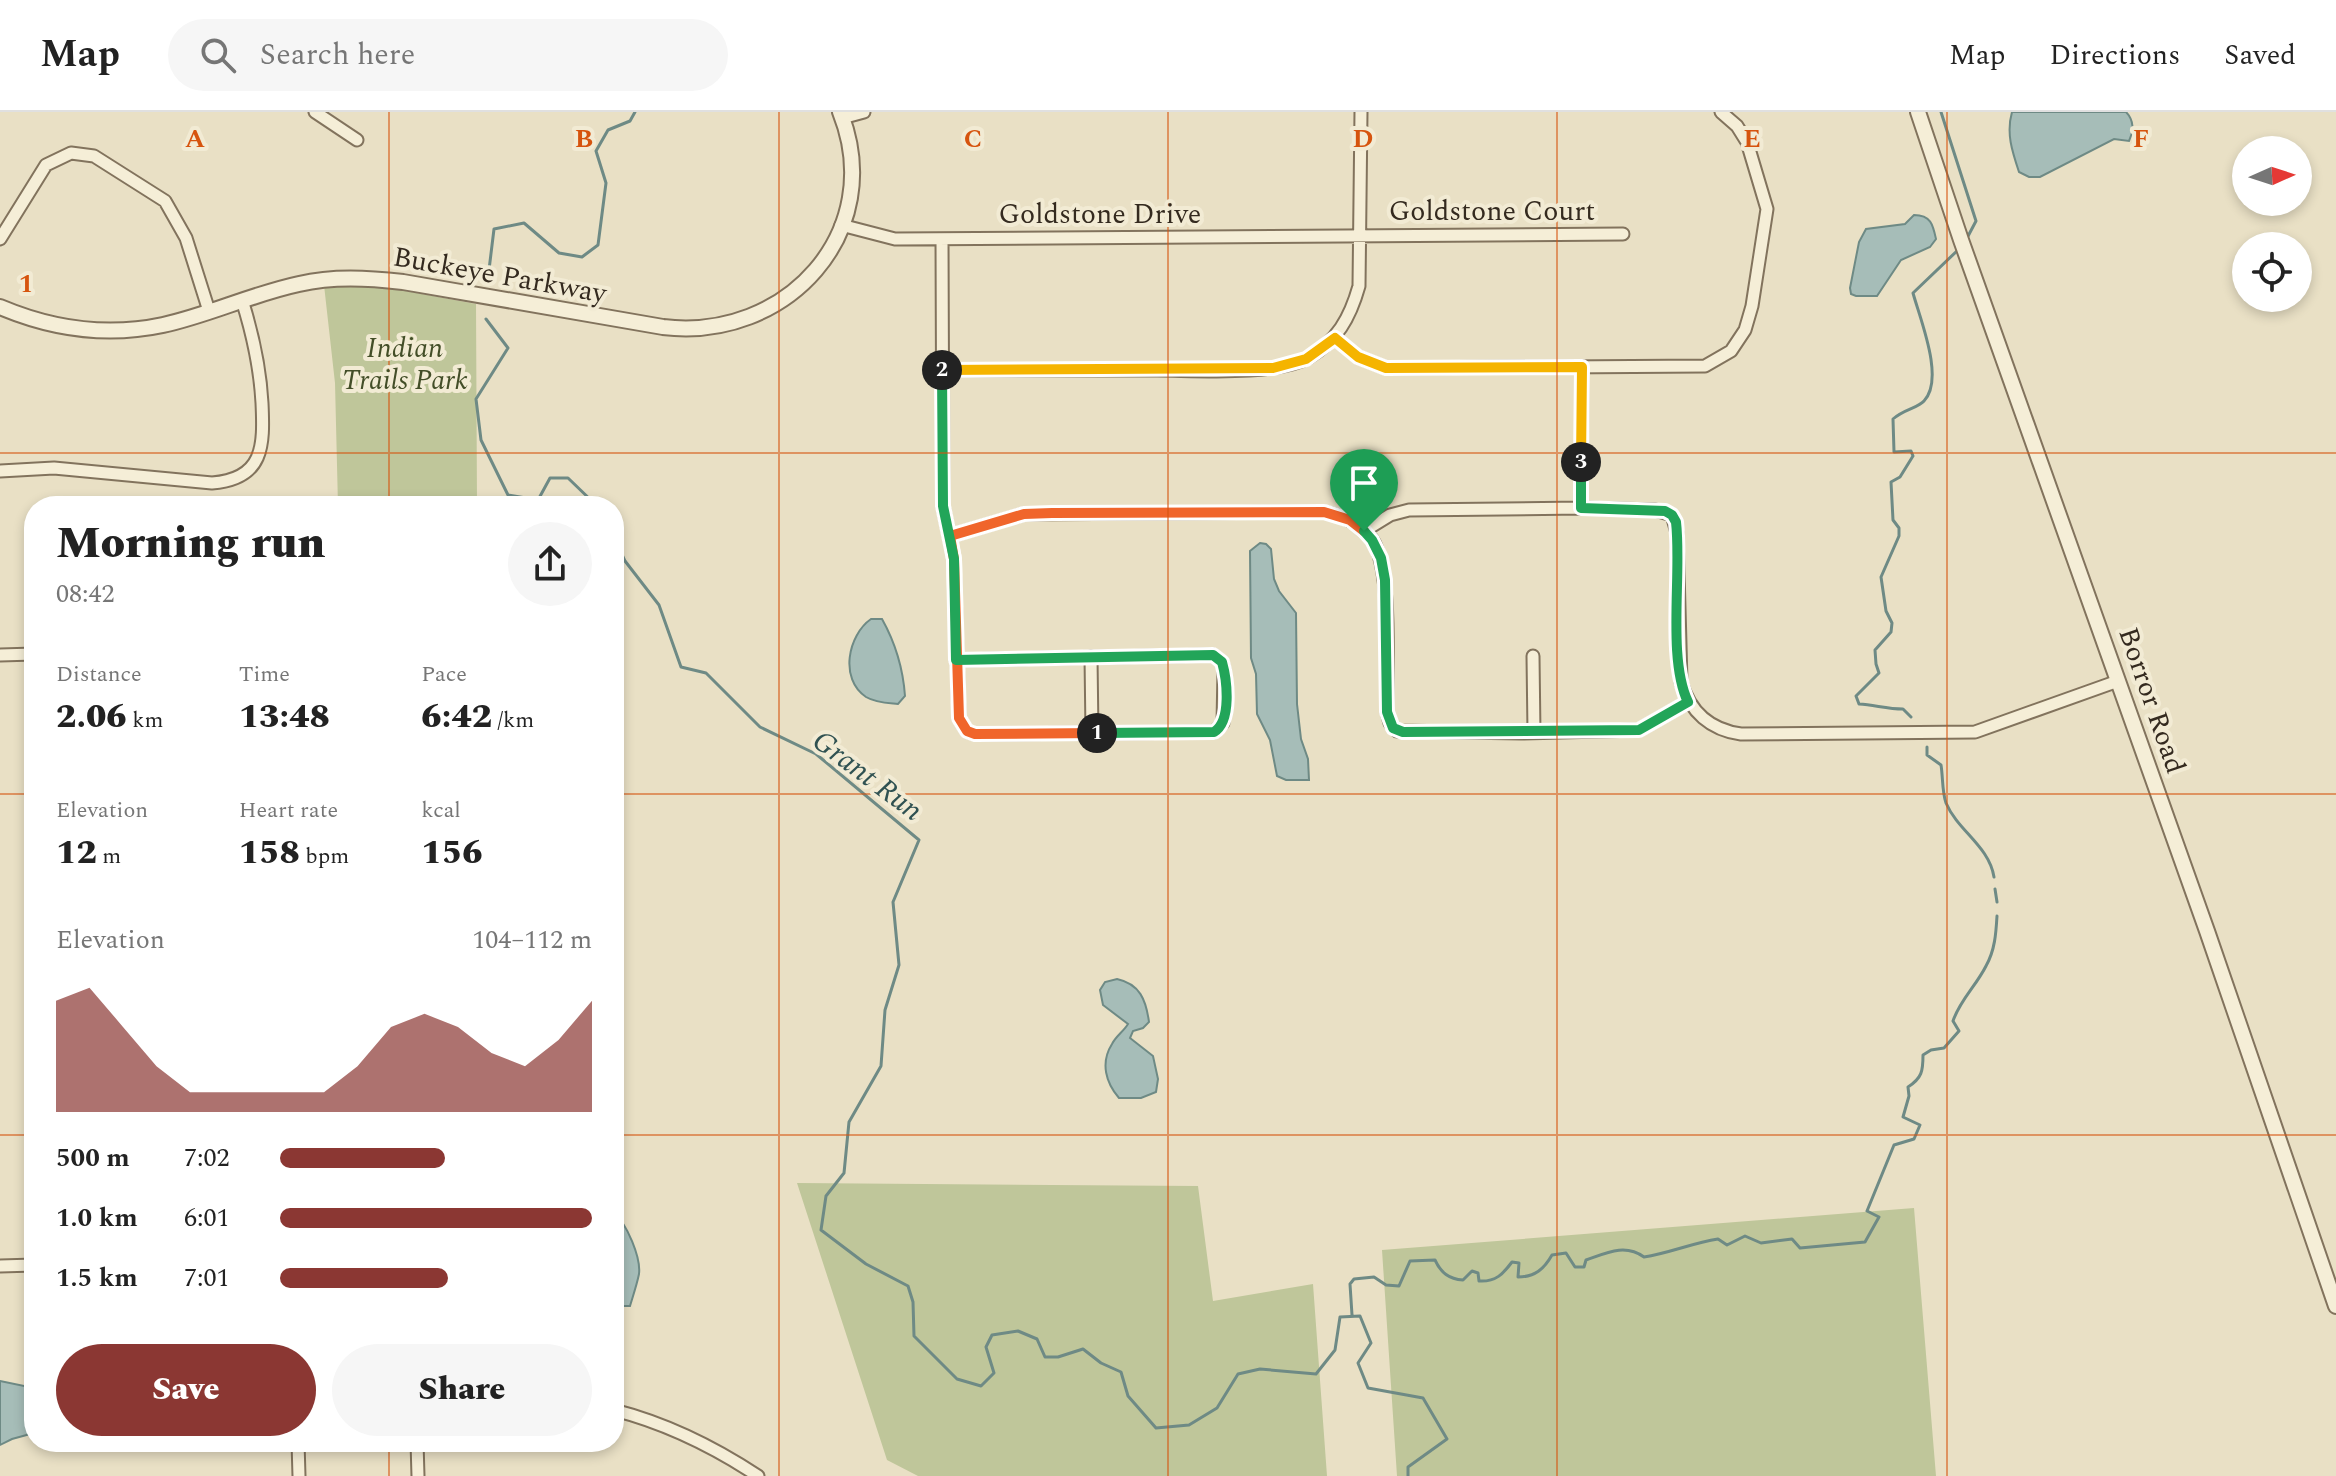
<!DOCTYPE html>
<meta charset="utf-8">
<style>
:root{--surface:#fff;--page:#f6f6f6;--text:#222;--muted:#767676;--line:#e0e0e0;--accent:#8b3733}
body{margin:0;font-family:Spectral,serif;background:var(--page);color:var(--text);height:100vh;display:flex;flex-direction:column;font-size:30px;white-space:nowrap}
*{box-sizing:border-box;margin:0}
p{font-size:26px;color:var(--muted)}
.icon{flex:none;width:44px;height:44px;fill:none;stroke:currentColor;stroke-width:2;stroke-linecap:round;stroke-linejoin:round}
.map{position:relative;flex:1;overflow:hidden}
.drawer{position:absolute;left:24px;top:384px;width:600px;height:956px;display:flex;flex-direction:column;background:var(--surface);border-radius:32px;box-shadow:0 4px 12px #0003}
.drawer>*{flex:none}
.needle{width:52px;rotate:87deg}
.buttons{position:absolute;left:2232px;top:24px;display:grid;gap:16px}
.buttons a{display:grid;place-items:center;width:80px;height:80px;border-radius:50%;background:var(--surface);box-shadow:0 4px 12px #0003;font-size:40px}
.pin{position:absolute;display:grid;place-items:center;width:68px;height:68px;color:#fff;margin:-82px -34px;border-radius:50% 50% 50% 0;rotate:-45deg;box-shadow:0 0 8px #0007}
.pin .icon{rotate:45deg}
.km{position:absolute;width:40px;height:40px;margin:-20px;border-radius:50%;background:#222;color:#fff;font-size:22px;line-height:40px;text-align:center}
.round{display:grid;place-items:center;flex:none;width:84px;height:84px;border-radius:42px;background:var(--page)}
.summary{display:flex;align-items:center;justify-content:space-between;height:136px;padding:0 32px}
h1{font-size:44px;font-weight:800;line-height:60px}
.stats{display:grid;grid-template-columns:repeat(3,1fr);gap:12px;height:136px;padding:8px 32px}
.stats div{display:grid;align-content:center}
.stats b{font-size:34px;font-weight:800}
.stats small{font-size:22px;font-weight:400}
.stats p{font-size:22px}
.chart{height:224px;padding:16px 32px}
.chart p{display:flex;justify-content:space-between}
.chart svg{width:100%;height:144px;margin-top:8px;fill:var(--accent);opacity:.7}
.action{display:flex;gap:16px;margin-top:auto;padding:16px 32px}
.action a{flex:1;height:92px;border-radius:48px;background:var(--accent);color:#fff;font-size:32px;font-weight:800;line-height:92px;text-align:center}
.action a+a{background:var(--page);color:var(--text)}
ul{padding:0 32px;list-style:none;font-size:26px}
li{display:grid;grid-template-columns:128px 96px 1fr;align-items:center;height:60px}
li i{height:20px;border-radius:10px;background:var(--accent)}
header{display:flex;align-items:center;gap:48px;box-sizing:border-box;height:112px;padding:0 40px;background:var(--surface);border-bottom:2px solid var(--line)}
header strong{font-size:38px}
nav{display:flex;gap:44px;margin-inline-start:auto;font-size:28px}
.search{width:560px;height:72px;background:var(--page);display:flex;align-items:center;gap:20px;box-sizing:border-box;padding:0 28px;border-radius:44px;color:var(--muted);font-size:30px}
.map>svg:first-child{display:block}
.green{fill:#bfc69a}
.water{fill:#a6bdb8;stroke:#6e8a85;stroke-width:2}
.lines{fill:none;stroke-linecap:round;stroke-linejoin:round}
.stream{stroke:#6e8a85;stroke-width:3}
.minor-casing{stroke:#82735d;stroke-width:15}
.tertiary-casing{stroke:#82735d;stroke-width:18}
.minor{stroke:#f5eed7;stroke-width:11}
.tertiary{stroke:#f5eed7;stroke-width:14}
.split-1-casing{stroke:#fff;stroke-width:16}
.split-2-casing{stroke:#fff;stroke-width:16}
.split-3-casing{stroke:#fff;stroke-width:16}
.split-4-casing{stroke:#fff;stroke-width:16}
.split-1{stroke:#f0652b;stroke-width:10}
.split-2{stroke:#22a559;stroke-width:10}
.split-3{stroke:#f5b400;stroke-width:10}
.split-4{stroke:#22a559;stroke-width:10}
.grid{fill:none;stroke:#d6540e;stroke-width:2;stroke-opacity:0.55}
.labels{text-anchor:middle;stroke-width:8;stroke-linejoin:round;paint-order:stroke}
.street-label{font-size:28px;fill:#342a1f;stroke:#f2ebd4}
.park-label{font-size:28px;font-style:italic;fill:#434e28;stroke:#f2ebd4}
.water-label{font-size:30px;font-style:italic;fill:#305252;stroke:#f2ebd4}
.grid-label{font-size:26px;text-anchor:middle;font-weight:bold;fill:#d6540e;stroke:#f2ebd4;stroke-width:8;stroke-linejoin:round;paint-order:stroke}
</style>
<header>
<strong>Map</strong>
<div class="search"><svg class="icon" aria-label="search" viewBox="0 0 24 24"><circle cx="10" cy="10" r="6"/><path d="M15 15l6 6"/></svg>Search here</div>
<nav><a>Map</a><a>Directions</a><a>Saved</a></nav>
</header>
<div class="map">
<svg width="2336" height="1364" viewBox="0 0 2336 1364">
<rect width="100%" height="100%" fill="#e9e0c5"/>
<!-- green -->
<path class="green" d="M 324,173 L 379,174 L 476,192 L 477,394 L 338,394 L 335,271 Z
M 797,1071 L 1198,1074 L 1213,1189 L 1313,1172 L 1327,1364 L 918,1364 L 887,1348 Z
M 1914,1096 L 1936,1364 L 1397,1364 L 1382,1138 Z"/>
<!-- water -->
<path class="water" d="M 2012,0 L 2126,0 C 2134,8 2134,19 2129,29 L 2114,27 L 2040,65 L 2029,65 L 2019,60 C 2012,39 2006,21 2012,0 Z
M 1914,103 C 1931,103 1933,113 1936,127 L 1930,135 L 1901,148 L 1877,184 L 1856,184 L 1851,182 L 1850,176 L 1859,130 L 1866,117 L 1905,112 Z
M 1260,431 L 1266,432 L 1271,437 L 1274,467 L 1279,479 L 1296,501 L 1297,592 L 1301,627 L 1308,647 L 1309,668 L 1286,668 L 1277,664 L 1270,628 L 1257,602 L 1256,562 L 1251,546 L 1250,439 Z
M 871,507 L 882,507 C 896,532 903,556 905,584 L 898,592 C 888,591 876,591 866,585 C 839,567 848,523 871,507 Z
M 1117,867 C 1140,872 1146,888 1149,910 L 1143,916 L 1133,919 L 1130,926 L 1153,944 L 1158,967 L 1156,980 L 1141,986 L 1119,986 C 1106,971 1100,951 1112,932 C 1116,924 1123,920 1128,912 L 1103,893 L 1100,878 L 1105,870 Z
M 614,1102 C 627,1111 641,1146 639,1162 C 637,1172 633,1184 630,1194 L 614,1194 Z
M 0,1269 L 34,1276 L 34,1321 L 12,1327 L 0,1333 Z"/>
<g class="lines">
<!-- stream -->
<path class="stream" d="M 1941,0 L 1976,109 L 1966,128
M 488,166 L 494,117 L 524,111 L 559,141 L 582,145 L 598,133 L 606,71 L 596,39 L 608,18 L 630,9 L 635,0
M 486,207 L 508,236 L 476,287 L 481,328 L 508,383 L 538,388 L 550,366 L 568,366 L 597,394
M 614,425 L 625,449 L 659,493 L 681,555 L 706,561 L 760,615 L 816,642 L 919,728 L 893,790 L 899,853 L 885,898 L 881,954 L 849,1010 L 844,1061 L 826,1084 L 821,1118 L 866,1152 L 908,1174 L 913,1190 L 914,1224 L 957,1267 L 981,1274 L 994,1261 L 986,1235 L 992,1223 L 1018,1219 L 1037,1227 L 1045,1245 L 1058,1245 L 1083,1237 L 1101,1251 L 1121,1260 L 1128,1284 L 1156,1316 L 1189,1313 L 1217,1296 L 1238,1262 L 1260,1257 L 1316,1262 L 1335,1238 L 1340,1205 L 1360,1204 L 1371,1231 L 1358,1251 L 1368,1276 L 1423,1286 L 1447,1327 L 1408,1355 L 1408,1364
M 1911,605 L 1903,597 C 1887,597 1875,593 1859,592 L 1856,584 L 1879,561 L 1876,552 L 1875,538 L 1891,520 L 1892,511 L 1886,499 L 1881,465 L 1899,424 L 1899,416 L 1893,408 L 1891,370 L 1900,365 L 1913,344 L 1911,339 L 1894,340 L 1893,307 C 1904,297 1918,296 1924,289 C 1945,267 1920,207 1913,181 L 1959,137
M 1927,635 L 1927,643 L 1941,653 C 1943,665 1942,680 1946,691 C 1958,719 1989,734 1994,765
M 1995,777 L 1997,790
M 1352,1203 L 1350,1172 L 1354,1167 L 1374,1165 L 1386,1173 L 1399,1174 L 1410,1149 L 1435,1148 C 1441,1161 1449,1167 1463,1168 L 1472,1159 L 1478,1161 L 1479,1169 C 1496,1170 1503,1162 1512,1150 L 1519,1151 L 1518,1165 C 1535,1165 1544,1157 1552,1143 L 1566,1141 L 1575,1155 L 1584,1155 L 1586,1148 C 1606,1141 1625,1131 1644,1145 C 1670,1141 1692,1131 1718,1127 L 1727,1133 L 1745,1124 L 1761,1131 L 1792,1127 L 1800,1136 L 1865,1130 L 1879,1105 L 1867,1099 L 1894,1033 L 1914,1027 L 1920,1013 L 1903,1005 L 1909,984 L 1908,975 C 1922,966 1923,959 1923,943 L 1931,938 L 1944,936 L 1959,919 L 1953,909 C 1960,888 1976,874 1986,854 C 1995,838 1996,821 1997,804"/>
<defs>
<path id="minor" d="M 315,0 L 357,28
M 842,6 L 864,0
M 841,113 L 895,127 L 1623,122
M 0,127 L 46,53 L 71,41 L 94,44 L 165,89 L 186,126 L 209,199
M 942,127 L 943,394 L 954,447 L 959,606 L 967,619 L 975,622 L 1214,620 L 1223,611 L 1224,558 L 1222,550 L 1213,543 L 956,548
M 1335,226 L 1358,245 L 1386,256 L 1705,254 L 1731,239 L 1745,218 L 1752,194 L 1767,97 L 1747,30 L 1737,14 L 1721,0
M 942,258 C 1014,258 1085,258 1157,258 C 1195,258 1275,264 1308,246 C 1337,229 1350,206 1359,174 L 1361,0
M 0,359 L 54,356 L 212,371 C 264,367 264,334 262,291 C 260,254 253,223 242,188
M 1581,396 L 1582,255
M 1364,419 L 1390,403 L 1409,398 L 1581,396 L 1655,398 L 1672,403 L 1677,421 L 1681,570 C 1690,600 1711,618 1741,622 L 1975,620 L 2118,569
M 950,424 L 1024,402 L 1324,400 C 1342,404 1361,411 1372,427 C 1393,458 1386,559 1387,600 L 1390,611 L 1397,619 L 1521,621 L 1639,618 L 1688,590
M 0,543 L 34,542
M 1533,544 L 1534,621
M 1091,545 L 1092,621
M 0,1154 L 34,1153
M 614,1298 C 665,1311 714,1335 758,1364
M 298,1330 L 299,1364
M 417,1330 L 418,1364"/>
<path id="tertiary" d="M 1918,0 L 1961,128 L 2207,819 L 2336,1194
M 0,195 C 52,217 107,225 163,213 C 209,203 252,182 299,172 C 333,164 368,166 403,170 L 663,215 C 786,230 888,120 840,0"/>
</defs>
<!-- minor casing -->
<use href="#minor" class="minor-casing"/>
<!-- tertiary casing -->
<use href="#tertiary" class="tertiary-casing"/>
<!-- minor -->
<use href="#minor" class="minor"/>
<!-- tertiary -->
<use href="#tertiary" class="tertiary"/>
</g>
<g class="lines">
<defs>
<path id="split-1" d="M 1097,621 L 975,622 L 967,619 L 959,606 L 954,447 L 950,424 L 1024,402 L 1052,401 L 1324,400 L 1350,408 L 1364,419"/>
<path id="split-2" d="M 942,258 L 943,394 L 954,447 L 956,548 L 1213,543 L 1222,550 C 1227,568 1232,609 1214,620 L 1097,621"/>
<path id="split-3" d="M 942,258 L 1273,256 L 1306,247 L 1335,226 L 1358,245 L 1386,256 L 1582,255 L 1581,350"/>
<path id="split-4" d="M 1364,419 L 1372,428 L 1381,446 L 1385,468 L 1387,600 L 1393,616 L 1403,620 L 1639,618 L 1688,590 C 1667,546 1682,461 1676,410 L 1672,403 L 1665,399 L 1581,396 L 1581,350"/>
</defs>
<!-- split-1 casing -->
<use href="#split-1" class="split-1-casing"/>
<!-- split-2 casing -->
<use href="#split-2" class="split-2-casing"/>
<!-- split-3 casing -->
<use href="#split-3" class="split-3-casing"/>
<!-- split-4 casing -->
<use href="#split-4" class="split-4-casing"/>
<!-- split-1 -->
<use href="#split-1" class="split-1"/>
<!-- split-2 -->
<use href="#split-2" class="split-2"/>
<!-- split-3 -->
<use href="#split-3" class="split-3"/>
<!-- split-4 -->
<use href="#split-4" class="split-4"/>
</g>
<!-- grid -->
<path class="grid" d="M 389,0 L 389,394M 779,0 L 779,1364M 1168,0 L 1168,1364M 1557,0 L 1557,1364M 1947,0 L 1947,1364M 0,341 L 2336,341M 0,682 L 34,682M 614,682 L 2336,682M 0,1023 L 34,1023M 614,1023 L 2336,1023M 389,1330 L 389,1364"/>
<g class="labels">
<!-- street labels -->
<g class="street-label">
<text x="1492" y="108">Goldstone Court</text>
<text x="1100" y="111">Goldstone Drive</text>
<text transform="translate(500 162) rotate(10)" y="10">Buckeye Parkway</text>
<text transform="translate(2153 588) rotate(71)" y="10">Borror Road</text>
</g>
<!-- park labels -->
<g class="park-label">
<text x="405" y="245">Indian<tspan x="405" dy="32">Trails Park</tspan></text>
</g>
<!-- water labels -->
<g class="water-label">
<text transform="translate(868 663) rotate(37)" y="10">Grant Run</text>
</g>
</g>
<g class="grid-label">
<text x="195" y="35">A</text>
<text x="584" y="35">B</text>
<text x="973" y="35">C</text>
<text x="1363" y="35">D</text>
<text x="1752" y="35">E</text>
<text x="2141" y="35">F</text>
<text x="26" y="180">1</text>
</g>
</svg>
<div class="buttons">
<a><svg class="needle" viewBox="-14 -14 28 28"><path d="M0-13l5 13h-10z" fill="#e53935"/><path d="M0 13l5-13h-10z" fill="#767676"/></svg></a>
<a><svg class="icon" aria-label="locate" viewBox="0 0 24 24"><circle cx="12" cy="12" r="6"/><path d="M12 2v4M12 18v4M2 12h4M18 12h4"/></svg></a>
</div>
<div class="pin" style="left:1364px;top:419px;background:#1e9e55"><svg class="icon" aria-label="arrive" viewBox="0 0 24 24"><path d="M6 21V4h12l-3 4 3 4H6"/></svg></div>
<b class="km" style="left:1097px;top:621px">1</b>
<b class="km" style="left:942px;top:258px">2</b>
<b class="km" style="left:1581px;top:350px">3</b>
<section class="drawer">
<div class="summary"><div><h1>Morning run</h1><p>08:42</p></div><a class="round"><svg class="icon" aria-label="share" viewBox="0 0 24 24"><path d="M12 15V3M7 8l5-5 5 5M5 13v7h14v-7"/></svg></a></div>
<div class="stats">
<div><p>Distance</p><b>2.06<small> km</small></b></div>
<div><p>Time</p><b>13:48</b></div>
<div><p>Pace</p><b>6:42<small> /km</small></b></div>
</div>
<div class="stats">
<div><p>Elevation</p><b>12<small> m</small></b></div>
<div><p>Heart rate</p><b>158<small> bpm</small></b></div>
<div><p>kcal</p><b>156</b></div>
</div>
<div class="chart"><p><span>Elevation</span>104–112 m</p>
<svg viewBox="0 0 160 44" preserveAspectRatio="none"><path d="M0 44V10L10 6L20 18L30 30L40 38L50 38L60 38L70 38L80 38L90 30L100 18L110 14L120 18L130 26L140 30L150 22L160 10V44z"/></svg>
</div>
<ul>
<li><b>500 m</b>7:02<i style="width:53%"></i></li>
<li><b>1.0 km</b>6:01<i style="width:100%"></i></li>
<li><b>1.5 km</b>7:01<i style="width:54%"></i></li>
</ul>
<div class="action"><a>Save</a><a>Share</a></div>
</section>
</div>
